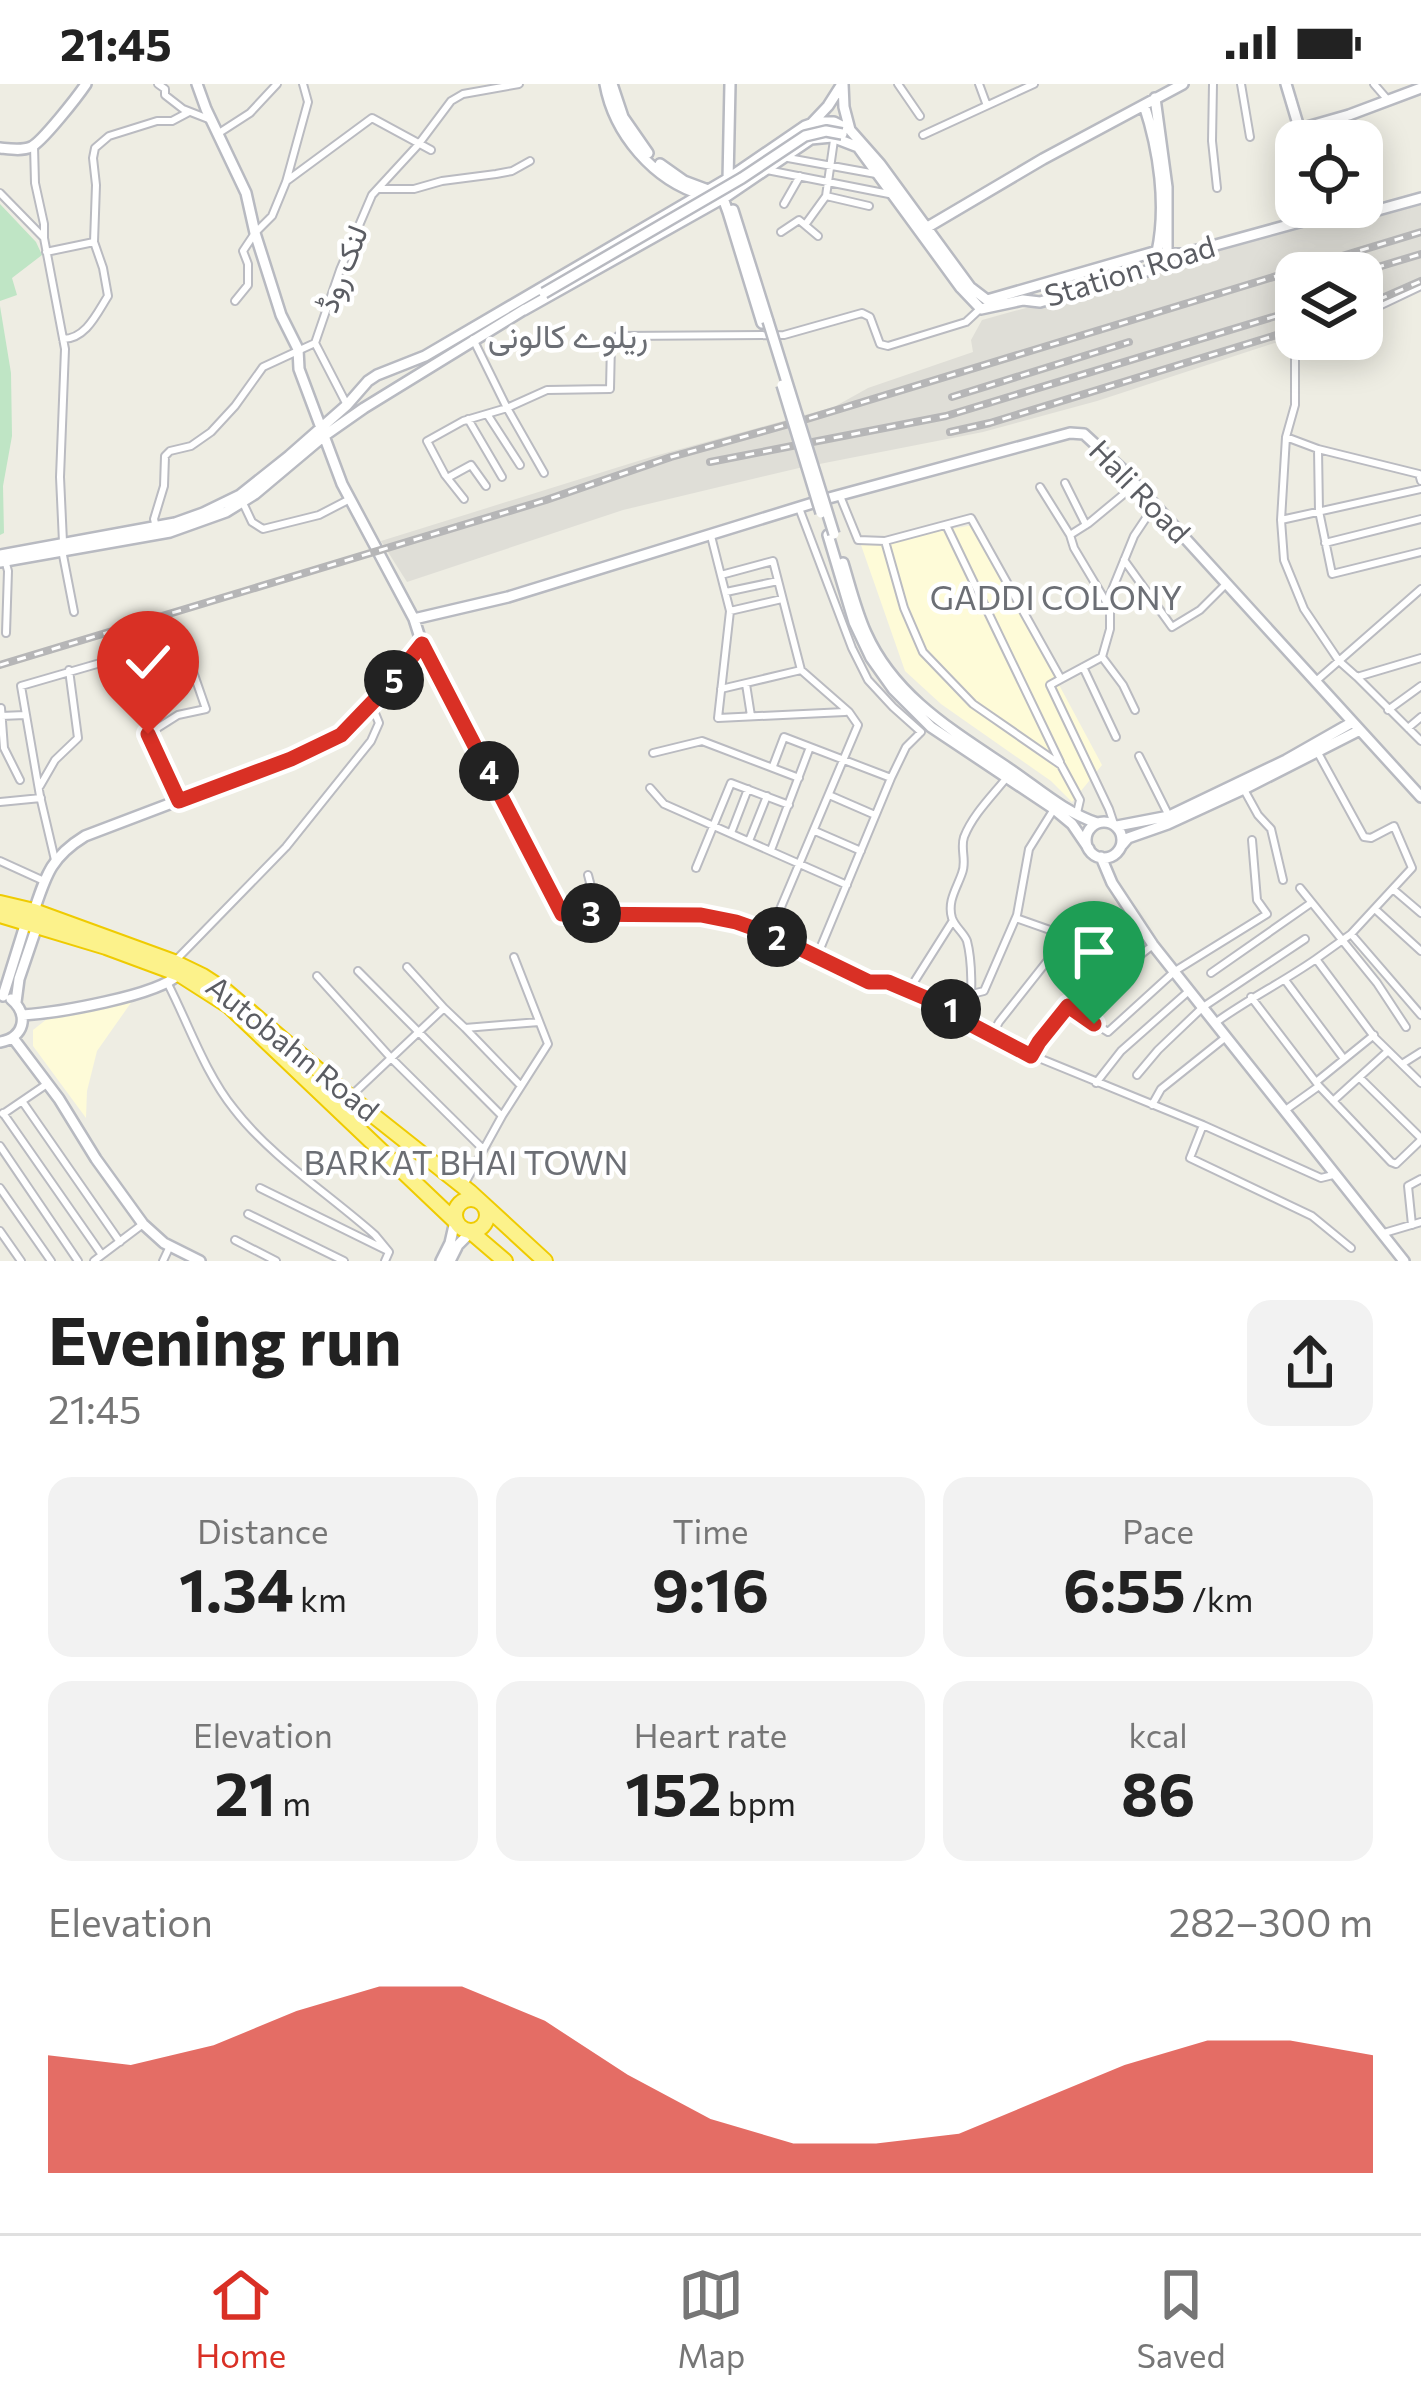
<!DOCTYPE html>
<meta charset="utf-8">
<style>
:root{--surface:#fff;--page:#f2f2f2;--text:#222;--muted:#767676;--line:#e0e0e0;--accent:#d93025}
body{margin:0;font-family:Commissioner,Vazirmatn,sans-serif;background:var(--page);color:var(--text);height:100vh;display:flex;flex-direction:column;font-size:45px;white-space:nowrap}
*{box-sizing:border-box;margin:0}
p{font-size:39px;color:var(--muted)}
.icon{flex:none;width:66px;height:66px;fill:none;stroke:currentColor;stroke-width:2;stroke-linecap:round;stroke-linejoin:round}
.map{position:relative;height:1177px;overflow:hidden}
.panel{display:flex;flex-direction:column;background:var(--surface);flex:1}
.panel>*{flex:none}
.controls{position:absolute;left:1275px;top:36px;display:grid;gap:24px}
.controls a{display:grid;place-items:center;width:108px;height:108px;border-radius:24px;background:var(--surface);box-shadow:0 6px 30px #0003;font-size:60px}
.pin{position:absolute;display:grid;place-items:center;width:102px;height:102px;color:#fff;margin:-123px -51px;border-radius:50% 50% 50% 0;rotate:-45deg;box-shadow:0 0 12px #0007}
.pin .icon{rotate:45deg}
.km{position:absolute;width:60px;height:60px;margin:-30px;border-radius:50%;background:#222;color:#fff;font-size:33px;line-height:60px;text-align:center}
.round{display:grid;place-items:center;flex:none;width:126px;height:126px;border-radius:24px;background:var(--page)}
.head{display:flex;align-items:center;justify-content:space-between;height:204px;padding:0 48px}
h1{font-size:66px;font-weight:700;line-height:90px}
.stats{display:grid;grid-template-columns:repeat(3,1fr);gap:18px;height:204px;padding:12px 48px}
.stats div{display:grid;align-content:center;border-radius:24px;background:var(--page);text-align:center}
.stats b{font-size:60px;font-weight:700}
.stats small{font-size:33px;font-weight:400}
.stats p{font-size:33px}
.chart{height:336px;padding:24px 48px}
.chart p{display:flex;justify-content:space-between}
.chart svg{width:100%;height:216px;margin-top:12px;fill:var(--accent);opacity:.7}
.status{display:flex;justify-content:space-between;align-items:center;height:84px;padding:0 60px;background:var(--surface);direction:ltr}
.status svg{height:33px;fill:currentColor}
.tab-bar{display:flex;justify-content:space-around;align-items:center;height:168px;border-top:3px solid var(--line);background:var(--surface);font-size:33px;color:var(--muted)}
.tab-bar a{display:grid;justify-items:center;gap:6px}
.tab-bar .current{color:var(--accent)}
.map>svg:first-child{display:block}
.commercial{fill:#fefbd8}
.industrial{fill:#dfded7}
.green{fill:#bfe5c5}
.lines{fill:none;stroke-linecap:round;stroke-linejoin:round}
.street-casing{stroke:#babbc1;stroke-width:10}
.secondary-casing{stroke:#b8bac1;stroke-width:14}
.highway-casing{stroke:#efcb01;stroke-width:18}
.street{stroke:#fff;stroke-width:6}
.secondary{stroke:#fff;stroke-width:9}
.highway{stroke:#fcf28b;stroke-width:14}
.rail-casing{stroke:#b6b6b7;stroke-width:8}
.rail{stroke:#fff;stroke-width:3;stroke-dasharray:9;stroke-linecap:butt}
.secondary-bridge-casing{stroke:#b8bac1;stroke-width:14;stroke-linecap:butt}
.secondary-bridge{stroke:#fff;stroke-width:9}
.route-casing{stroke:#fff;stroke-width:24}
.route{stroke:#d93025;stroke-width:15}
.labels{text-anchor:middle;stroke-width:9;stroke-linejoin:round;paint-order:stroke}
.street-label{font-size:30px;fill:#5b5d63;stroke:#fff}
.neighbourhood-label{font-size:33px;fill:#6c6f75;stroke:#fff}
</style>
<div class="status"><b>21:45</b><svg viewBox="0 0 49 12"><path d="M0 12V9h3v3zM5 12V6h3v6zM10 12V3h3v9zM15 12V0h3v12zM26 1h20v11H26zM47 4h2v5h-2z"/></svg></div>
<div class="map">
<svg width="1421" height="1177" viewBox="0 0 1421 1177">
<rect width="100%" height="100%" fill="#eeede3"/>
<!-- commercial -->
<path class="commercial" d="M 979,440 L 1035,556 L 1102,681 L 1072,718 L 1051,697 L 941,620 L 905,587 L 861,461 Z
M 135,913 L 97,967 L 87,1007 L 86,1034 L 33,962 L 33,946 L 47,935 Z"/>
<!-- industrial -->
<path class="industrial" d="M 1421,117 L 1421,200 L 1362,226 L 1362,189 L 1296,189 L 1296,252 L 1097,317 L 983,348 L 799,384 L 623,426 L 407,498 L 381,457 L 651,373 L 834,323 L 868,304 L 973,268 L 971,256 L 982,236 L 1160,187 L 1171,174 L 1323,136 L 1366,132 Z"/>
<!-- green -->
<path class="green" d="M 0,120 L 36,158 L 42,171 L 12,194 L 17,211 L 0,217 Z
M 0,222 L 11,289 L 12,352 L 3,402 L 4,449 L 0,451 Z"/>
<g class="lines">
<defs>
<path id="street" d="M 158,0 L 165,5 L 165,11 L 183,25 L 211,36
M 898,0 L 920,32
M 979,0 L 986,19
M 1213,0 L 1212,57 L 1217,104
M 1241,0 L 1250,53
M 1374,0 L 1387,15
M 219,49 L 250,29 L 277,0
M 923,51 L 1034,0
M 34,62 L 35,99 L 44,140 L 44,153
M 788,74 L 876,90
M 767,86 L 889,110
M 288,96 L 372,34 L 431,66
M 379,105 L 414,105 L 442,97 L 496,90 L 512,87 L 530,77
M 0,109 L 44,154 L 65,265 L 60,393 L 63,458
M 826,112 L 869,122
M 784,120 L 800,92
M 805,141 L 826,112 L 834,56
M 781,148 L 799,136 L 818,152
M 46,168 L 94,158
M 235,217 L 248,201 L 248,180 L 243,167 L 255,149 L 272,132 L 286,98 L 308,18 L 303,0
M 1362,230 L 1421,202
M 63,255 C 86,255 97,229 108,212 L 103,184 L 94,158 L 96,101 L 93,74 L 95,64 L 109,52 L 157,37 L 172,37 L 189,28
M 1302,255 L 1295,258 L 1295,321 L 1286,353 L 1281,436 L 1284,476 L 1304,525 L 1339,577 L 1357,593
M 315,259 L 347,321
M 487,330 L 520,381
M 468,335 L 502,393
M 1286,353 L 1318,365 L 1419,390 L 1421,397
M 1318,365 L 1319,427 L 1332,490 L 1421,468
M 544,389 L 507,324 L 547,306 L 610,305 L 611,259 L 618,252 L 784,251 L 862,229 L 870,233 L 880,260 L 888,262 L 966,238 L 981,224
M 449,393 L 471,381 L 486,402
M 1065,399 L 1086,441
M 1040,403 L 1070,451
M 840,412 L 858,456 L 885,457 L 971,434 L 1061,595 L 1102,573 L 1110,545 L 1110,511 L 1134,452 L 1154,422
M 464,415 L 445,391 L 427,357 L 463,337 L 507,324 L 473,255
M 243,419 L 252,438 L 263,445 L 319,431 L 350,415
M 799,424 L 852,564 L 868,596 L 893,623 L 921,648
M 1281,436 L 1421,405
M 946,441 L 1060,678
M 156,443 L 154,435 L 164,402 L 165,372 L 170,367 L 191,362 L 211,348 L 235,322 L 263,283 L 315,259 L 340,186 L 372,111 L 418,61 L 451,17 L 463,10 L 519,0
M 711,452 L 730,527 L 718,634 L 845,628
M 885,457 L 904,524 L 923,568 L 973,620 L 1061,681 L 1080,716 L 1077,729
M 1325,459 L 1421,435
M 62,466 L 74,528
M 5,476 L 8,487 L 6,549
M 1124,476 L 1172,543 L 1200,526 L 1226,500
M 721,491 L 773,477 L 801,586 L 849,628 L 858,641 L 770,849
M 726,508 L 778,497
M 1108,521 L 1074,464 L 1070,451 L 1089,439 L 1136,400
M 730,527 L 782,515
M 1102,573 L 1123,601 L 1135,626
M 1421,574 L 1357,593 L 1421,657
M 1083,583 L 1116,653
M 1061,595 L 1050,601 L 1109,725 L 1114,740
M 1316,597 L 1421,505
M 746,600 L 751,632
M 721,605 L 801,586
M 1,624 L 4,664 L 20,696
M 1388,626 L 1421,602
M 1,632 L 25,631
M 1408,644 L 1421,633
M 148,650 L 178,631 L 206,625 L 190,579
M 653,669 L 702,657 L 799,694
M 1139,672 L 1169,732
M 773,682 L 784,653 L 891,694
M 40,702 L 55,676 L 78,654 L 69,586
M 1242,702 L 1258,731 L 1271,745 L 1283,796
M 650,704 L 664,720 L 847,801
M 829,711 L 875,731
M 0,718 L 41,714
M 815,747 L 861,767
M 731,749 L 748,705
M 749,757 L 767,712
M 771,766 L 810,663
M 55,776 L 40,712 L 21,602 L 121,573 L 149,652 L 180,717
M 0,777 L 44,797
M 696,784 L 731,699 L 789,721
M 588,791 L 598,829
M 1300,804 L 1377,899 L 1406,943
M 1394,806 L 1421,829
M 1376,826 L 1421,867
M 562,830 L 701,831 L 737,839 L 770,850 L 870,898 L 888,898 L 968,932 C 973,914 972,876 967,857 C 964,849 955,843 952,834 C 947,817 957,804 962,789 C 967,777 960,765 964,753 C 973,730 993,711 1008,692
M 1016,834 L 1067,852
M 1351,850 L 1421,931
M 817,872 L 891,694 L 906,663 L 921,648
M 1316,875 L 1351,850 L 1412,784 L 1394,742 L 1371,754 L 1364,753 L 1318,669
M 176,876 L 286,763 L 371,657 L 379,639 L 372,622
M 407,883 L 444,924
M 358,887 L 502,1032
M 1211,889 L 1311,819
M 317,892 L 391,974 L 483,1065
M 1285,896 L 1344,975
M 168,900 C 189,941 205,989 234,1025 C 271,1073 330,1111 375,1151 L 389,1168 L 385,1177
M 909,906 L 952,838
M 972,910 L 984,907 L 1017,831 L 1029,765 L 1054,725
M 1251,913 L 1319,1002 L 1391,1078 L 1396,1080 L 1421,1056
M 1068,923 L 1091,895 L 1100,901 L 1116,890
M 969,933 L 970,940 L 1007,961 L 1203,1041 L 1321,1094 L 1333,1091
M 1215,939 C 1248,915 1283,898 1316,875 L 1375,954 L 1421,999
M 465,944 L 521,1002
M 992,951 L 999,938 L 1067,852 L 1095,863 L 1116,890 L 1153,861
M 1031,972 L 1039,958 L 1068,923 L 1108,948 L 1175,887 L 1267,830 L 1257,816 L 1252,756
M 1402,980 L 1421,968
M 1137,991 L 1158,966 L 1203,923 L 1305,855
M 1360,994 L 1421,1054
M 1316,998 L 1374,951
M 1096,999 L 1121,967 L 1190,906
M 352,1011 L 444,924 L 465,944 L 539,938
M 22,1017 L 120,1158
M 1333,1017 L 1388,967
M 1152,1021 L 1161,1005 L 1226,953
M 1284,1027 L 1319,1002
M 3,1029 L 102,1171
M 3,1030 L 47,1000
M 1203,1041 L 1190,1074 L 1312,1132 L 1351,1164
M 0,1062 L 78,1177
M 465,1099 L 502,1032 L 548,960 L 514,873
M 0,1104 L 51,1177
M 260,1104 L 386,1166
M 248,1130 L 344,1177
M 1412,1141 L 1408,1102 L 1421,1095
M 0,1147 L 21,1177
M 1384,1149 L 1421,1138
M 235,1156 L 276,1177
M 94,1177 L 143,1140
M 163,1177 L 170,1162"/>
<path id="secondary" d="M 197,0 L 206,25 L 246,109 L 255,149 L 281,231 L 298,265 L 299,285 L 342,400 L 414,535 L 422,560 L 562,830
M 605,0 C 614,50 654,97 703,111
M 612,0 L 623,33 L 648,69
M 843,0 L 844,23 L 850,46
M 1286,0 L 1303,57
M 1155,14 L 1167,103 L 1167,170
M 1144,21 C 1159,66 1167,121 1157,168
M 811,40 L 828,22 L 842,0
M 1300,45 L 1349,31 L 1421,4
M 0,64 C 10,65 22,67 31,63 C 42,58 78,12 86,0
M 660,80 L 684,97 L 708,106
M 728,97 L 730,0
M 719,115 L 724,117 L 728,128 L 762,239
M 733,126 L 768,237
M 921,147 L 1043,75 L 1183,0
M 524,226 L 727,112 L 811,55 L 832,53 L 858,63 L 961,204 L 981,225 L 1023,216 L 1040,218 L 1150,186 L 1160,182 L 1167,170
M 828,451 L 854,538 L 871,574 L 893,605 L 931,643 L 1054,725 L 1072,740 L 1089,765
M 0,471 L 175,439 L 203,429 L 240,411 L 289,372 L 347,321 L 368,297 L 377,291 L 425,272 L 729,94 L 805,42 L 816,38 L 834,38 L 850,46 L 880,80 L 970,203 L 987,216 L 1154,168 L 1183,170 L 1325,131 L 1367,129 L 1421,114
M 0,478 L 170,448 L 226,428 L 255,410 L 324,352 L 364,324 L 525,225
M 843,479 C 850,502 856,527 866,549 C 895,614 955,648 1011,686 C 1039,705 1064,728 1097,739
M 414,535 L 508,513 L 829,414 L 1070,349 L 1084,350 L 1122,385 L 1421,713
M1086 756a18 18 0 1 1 36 0a18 18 0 1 1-36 0Z
M 1117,742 L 1169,732 L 1286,676 L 1351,639
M 1122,761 L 1128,754 L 1168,740 L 1244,705 L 1358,647
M 1101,773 L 1112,799 L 1153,861 L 1404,1177
M 34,827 C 46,791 51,773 85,752 L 327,660 L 357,638 L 422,560
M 3,912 L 26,838
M 16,918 L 19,895 L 37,842
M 23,931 C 55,929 158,912 179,890
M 13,954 L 59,1015 L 96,1075 L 143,1140 L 164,1159 L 200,1177
M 0,958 C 24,954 30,931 11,915
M 441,1177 L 450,1159 L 455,1137
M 450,1177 L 458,1161 L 471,1148"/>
<path id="highway" d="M 0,819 L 34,827 L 174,878 L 203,892 L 226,907 L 350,1013 L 470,1108 L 545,1177
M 0,831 L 106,863 L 179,890 L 229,922 L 455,1137
M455 1131a16 16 0 1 1 32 0a16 16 0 1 1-32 0Z
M 471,1148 L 505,1177"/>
</defs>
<!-- street casing -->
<use href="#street" class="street-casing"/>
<!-- secondary casing -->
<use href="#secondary" class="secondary-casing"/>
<!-- highway casing -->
<use href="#highway" class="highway-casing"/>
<!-- street -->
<use href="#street" class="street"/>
<!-- secondary -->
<use href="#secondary" class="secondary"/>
<!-- highway -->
<use href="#highway" class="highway"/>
<defs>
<path id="rail" d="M 1358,189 L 1421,170
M 1362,223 L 1421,197
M 952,313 L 1129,258
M 950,348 L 990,339 L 1296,245
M 710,378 L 946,332 L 1296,226
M 0,581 L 546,416 L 671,373 L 807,335 L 1421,148"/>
</defs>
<!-- rail casing -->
<use href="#rail" class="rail-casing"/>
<!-- rail -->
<use href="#rail" class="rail"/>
<defs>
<path id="secondary-bridge" d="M 544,209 L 742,94 L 805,52 L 826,47 L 842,50
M 768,237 L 834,450
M 782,301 L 821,429"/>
</defs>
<!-- secondary-bridge casing -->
<use href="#secondary-bridge" class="secondary-bridge-casing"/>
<!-- secondary-bridge -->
<use href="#secondary-bridge" class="secondary-bridge"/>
</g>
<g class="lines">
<defs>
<path id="route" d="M 148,650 L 179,717 L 291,675 L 341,651 L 392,598 L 422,560 L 562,830 L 701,831 L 736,838 L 770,850 L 869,898 L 888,898 L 968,932 L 970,940 L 1031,972 L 1039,958 L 1068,922 L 1094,940"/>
</defs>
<!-- route casing -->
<use href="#route" class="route-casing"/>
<!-- route -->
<use href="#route" class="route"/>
</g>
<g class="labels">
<!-- street labels -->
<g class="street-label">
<text transform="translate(343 185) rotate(-69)" y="10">لنک روڈ</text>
<text transform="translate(1130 188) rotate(-17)" y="10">Station Road</text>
<text transform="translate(1139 408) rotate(46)" y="10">Hali Road</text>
<text transform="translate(292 965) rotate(39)" y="10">Autobahn Road</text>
</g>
<!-- neighbourhood labels -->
<g class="neighbourhood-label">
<text x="568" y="264">ریلوے کالونی</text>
<text x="1056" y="526">GADDI COLONY</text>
<text x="466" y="1091">BARKAT BHAI TOWN</text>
</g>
</g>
</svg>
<div class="controls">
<a><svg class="icon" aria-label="locate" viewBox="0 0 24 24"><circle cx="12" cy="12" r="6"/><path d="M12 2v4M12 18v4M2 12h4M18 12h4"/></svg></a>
<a><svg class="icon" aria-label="layers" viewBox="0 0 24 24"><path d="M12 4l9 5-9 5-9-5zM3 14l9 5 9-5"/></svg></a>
</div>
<div class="pin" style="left:1094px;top:940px;background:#1e9e55"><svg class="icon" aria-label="arrive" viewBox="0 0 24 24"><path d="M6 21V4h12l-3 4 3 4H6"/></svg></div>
<div class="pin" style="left:148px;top:650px;background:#d93025"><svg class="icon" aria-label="check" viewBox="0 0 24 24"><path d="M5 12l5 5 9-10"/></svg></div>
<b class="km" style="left:951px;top:925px">1</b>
<b class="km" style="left:777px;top:853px">2</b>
<b class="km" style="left:591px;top:829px">3</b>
<b class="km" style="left:489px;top:687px">4</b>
<b class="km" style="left:394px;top:596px">5</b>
</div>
<section class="panel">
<div class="head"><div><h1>Evening run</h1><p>21:45</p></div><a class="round"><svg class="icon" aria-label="share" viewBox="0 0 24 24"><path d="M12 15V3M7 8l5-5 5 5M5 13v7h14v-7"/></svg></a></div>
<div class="stats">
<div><p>Distance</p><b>1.34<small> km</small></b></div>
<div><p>Time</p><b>9:16</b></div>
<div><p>Pace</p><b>6:55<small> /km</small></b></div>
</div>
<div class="stats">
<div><p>Elevation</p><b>21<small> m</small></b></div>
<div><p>Heart rate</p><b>152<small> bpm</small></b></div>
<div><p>kcal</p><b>86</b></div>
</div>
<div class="chart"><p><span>Elevation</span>282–300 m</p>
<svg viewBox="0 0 160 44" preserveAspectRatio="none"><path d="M0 44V20L10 22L20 18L30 11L40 6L50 6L60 13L70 24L80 33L90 38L100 38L110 36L120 29L130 22L140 17L150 17L160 20V44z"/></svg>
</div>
</section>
<nav class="tab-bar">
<a class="current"><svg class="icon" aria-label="home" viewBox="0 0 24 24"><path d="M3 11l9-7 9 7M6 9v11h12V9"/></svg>Home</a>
<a><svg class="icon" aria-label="map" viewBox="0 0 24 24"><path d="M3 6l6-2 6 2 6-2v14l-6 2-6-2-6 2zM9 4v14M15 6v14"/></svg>Map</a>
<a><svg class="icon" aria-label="saved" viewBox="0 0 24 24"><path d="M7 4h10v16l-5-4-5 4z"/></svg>Saved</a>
</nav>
